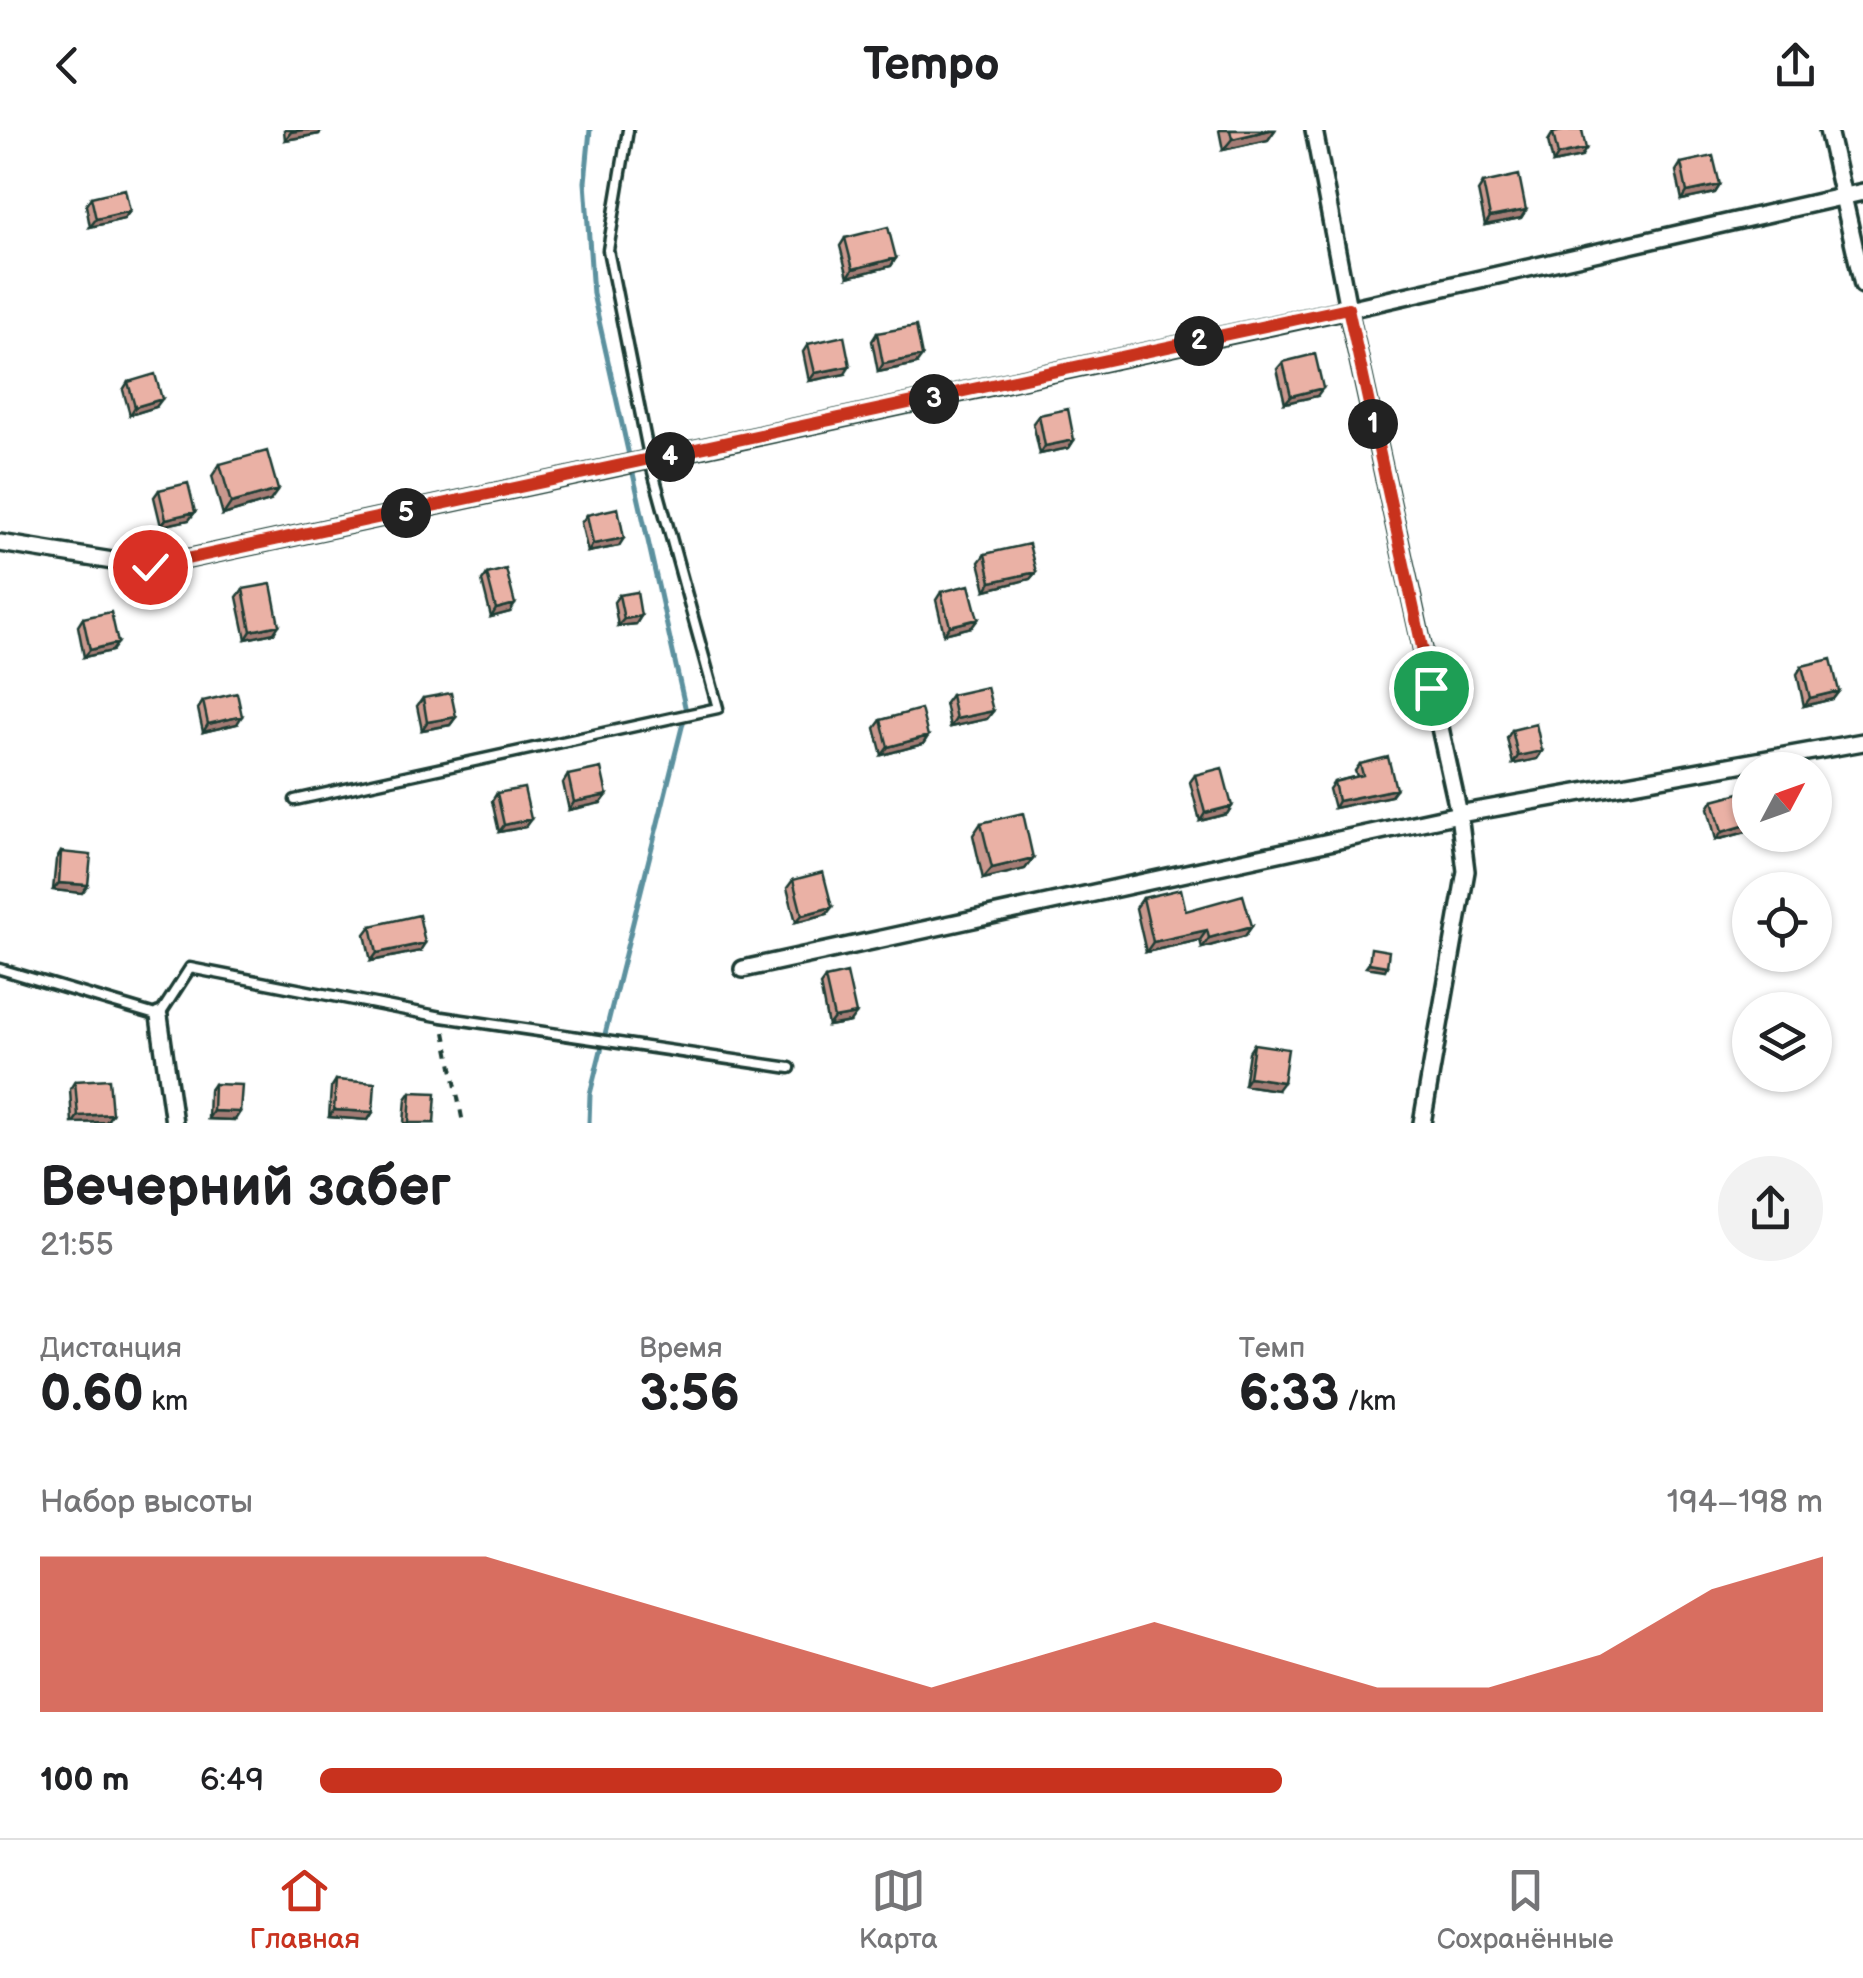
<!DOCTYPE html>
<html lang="ru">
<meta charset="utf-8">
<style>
:root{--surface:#fff;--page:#f2f2f2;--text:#202124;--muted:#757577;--line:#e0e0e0;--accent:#c8321e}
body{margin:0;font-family:"Balsamiq Sans",sans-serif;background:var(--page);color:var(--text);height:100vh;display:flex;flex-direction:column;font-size:38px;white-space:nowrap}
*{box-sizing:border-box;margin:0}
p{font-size:32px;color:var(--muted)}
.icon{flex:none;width:55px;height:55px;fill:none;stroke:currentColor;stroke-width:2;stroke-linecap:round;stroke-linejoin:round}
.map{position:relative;height:993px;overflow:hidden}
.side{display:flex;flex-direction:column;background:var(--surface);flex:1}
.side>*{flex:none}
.needle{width:65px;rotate:49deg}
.buttons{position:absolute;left:1732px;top:622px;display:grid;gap:20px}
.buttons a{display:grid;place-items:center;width:100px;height:100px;border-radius:50%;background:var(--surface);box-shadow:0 2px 8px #0004;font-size:50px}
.pin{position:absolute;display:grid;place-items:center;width:85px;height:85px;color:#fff;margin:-42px;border:5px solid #fff;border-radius:50%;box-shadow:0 2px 10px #0007}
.km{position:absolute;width:50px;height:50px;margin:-25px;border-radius:50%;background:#222;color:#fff;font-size:28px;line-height:50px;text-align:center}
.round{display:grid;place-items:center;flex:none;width:105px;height:105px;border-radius:52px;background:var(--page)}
.overview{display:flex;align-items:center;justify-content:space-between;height:170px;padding:0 40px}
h1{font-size:55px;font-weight:700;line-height:75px}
.figures{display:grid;grid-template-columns:repeat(3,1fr);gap:15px;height:170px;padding:10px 40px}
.figures div{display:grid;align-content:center}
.figures b{font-size:50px;font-weight:700}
.figures small{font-size:28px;font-weight:400}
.figures p{font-size:28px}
.chart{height:280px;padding:20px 40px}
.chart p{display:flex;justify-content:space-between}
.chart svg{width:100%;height:180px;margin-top:10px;fill:var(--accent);opacity:.7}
ul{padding:0 40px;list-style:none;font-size:32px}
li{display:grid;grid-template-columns:160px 120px 1fr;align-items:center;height:75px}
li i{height:25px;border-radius:12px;background:var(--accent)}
header{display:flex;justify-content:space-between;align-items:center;height:130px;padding:0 40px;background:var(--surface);font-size:45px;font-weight:700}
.menu{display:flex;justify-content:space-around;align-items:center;height:140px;border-top:2px solid var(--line);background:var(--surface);font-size:28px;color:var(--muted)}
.menu a{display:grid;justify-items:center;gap:5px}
.menu .active{color:var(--accent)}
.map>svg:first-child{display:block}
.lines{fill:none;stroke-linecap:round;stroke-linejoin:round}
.stream{stroke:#5c919f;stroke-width:5}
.service-casing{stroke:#1f3d34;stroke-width:15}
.minor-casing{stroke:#1f3d34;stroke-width:22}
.path{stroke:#1f3d34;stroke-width:4;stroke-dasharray:8 8;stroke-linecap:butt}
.service{stroke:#fff;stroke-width:8}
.minor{stroke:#fff;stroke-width:15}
.wall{fill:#c9988e;stroke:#1f3d34;stroke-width:2.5}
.shaded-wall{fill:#a47c74;stroke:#1f3d34;stroke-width:2.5}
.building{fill:#eab1a5;stroke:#1f3d34;stroke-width:2.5}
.route-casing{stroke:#fff;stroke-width:20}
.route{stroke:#c8321e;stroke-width:12}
</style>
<header><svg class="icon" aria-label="back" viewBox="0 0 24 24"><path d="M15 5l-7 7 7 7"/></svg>Tempo<svg class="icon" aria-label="share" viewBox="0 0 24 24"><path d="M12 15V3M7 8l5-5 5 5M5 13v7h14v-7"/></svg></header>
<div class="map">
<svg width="1863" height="993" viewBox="0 0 1863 993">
<rect width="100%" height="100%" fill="#fff"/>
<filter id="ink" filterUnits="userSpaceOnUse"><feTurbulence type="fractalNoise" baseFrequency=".01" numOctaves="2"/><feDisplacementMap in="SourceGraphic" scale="20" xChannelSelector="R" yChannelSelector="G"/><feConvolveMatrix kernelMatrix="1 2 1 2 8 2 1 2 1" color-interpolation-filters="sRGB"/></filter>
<g filter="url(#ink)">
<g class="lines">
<!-- stream -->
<path class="stream" d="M 589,993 L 590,964 L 686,581 L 593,164 L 585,52 L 590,0"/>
<defs>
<path id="service" d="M 295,670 L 718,578 L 650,331 L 608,120 L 628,0
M 0,839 L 159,886 L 190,838 L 442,887 L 790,938"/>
<path id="minor" d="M 1314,0 L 1348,179 L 1459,684 L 1466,741 L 1422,993
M 1828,0 L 1863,155
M 0,413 L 150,437 L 1348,179 L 1863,62
M 743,839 L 1459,684 L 1863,612
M 159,886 L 174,993"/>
</defs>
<!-- service casing -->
<use href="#service" class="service-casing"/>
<!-- minor casing -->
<use href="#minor" class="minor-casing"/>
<!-- path -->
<path class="path" d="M 445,902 L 463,993"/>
<!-- service -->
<use href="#service" class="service"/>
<!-- minor -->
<use href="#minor" class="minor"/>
</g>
<!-- wall -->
<path class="wall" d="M 284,0 L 322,0 L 319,4 L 285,10 Z
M 1219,0 L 1275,0 L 1268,10 L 1223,20 Z
M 1553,3 L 1581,27 L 1553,33 L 1548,11 Z
M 1681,33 L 1720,55 L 1715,63 L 1682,70 L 1676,41 Z
M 1483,53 L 1526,80 L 1521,88 L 1485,95 L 1478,61 Z
M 91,67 L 130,81 L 124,89 L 90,97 L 86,75 Z
M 845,108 L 896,128 L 891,136 L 848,147 L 840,116 Z
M 877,203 L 916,234 L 878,242 L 872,211 Z
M 808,214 L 845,244 L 809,251 L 803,222 Z
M 1283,232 L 1317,266 L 1285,273 L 1277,239 Z
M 128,252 L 156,277 L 130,285 L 123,260 Z
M 1039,285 L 1074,310 L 1069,318 L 1040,324 L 1033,293 Z
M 220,334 L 270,371 L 223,385 L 212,346 Z
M 159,360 L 195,382 L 189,390 L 161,396 L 154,367 Z
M 587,385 L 619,416 L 588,422 L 581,393 Z
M 985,424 L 1036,442 L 1030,449 L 986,460 L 979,432 Z
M 487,444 L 510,482 L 491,487 L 482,451 Z
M 243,459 L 274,503 L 246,509 L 237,467 Z
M 941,462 L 978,489 L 972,497 L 944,504 L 936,470 Z
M 619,465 L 641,486 L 636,494 L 618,496 L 614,472 Z
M 83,488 L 112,521 L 84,527 L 78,496 Z
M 1802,536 L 1839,561 L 1833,569 L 1804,576 L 1797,544 Z
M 951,565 L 993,581 L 987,589 L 950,597 L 945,573 Z
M 423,568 L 456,587 L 450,595 L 422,600 L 417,576 Z
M 203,571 L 237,594 L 203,602 L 198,579 Z
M 881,590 L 928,606 L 923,614 L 882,625 L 875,598 Z
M 1512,600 L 1542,621 L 1537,629 L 1513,634 L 1507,608 Z
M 1360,634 L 1391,666 L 1334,678 L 1329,659 L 1334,652 L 1357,646 L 1355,641 Z
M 568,645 L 607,665 L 601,673 L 569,680 L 563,653 Z
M 1195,645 L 1232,676 L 1227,684 L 1200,691 L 1190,652 Z
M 497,663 L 525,697 L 499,702 L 492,671 Z
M 1713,670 L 1750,701 L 1716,710 L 1708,678 Z
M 981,693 L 1033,728 L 1025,739 L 983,749 L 973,705 Z
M 61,722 L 88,755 L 82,763 L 53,760 L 56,730 Z
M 793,750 L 827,784 L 796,792 L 787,758 Z
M 1143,768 L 1186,781 L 1252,796 L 1245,806 L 1202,818 L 1200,810 L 1146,822 L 1136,778 Z
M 371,796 L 420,821 L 371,831 L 365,804 Z
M 825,848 L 850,892 L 828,896 L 820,855 Z
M 1254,914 L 1277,960 L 1244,955 L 1249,922 Z
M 336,950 L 373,982 L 368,990 L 329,987 L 331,958 Z
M 75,951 L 112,984 L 106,992 L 72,993 L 70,959 Z
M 214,954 L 235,990 L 208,989 L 209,961 Z
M 411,962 L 434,993 L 404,993 L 406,969 Z"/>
<!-- shaded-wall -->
<path class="shaded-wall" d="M 304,0 L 322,0 L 319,4 L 285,10 L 291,2 Z
M 1270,0 L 1275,0 L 1268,10 L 1223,20 L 1232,9 Z
M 1586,19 L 1581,27 L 1553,33 L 1558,25 Z
M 1720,55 L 1715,63 L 1682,70 L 1687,62 Z
M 1526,80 L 1521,88 L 1485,95 L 1490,87 Z
M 130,81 L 124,89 L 90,97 L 96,89 Z
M 896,128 L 891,136 L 848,147 L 853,139 Z
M 922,226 L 916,234 L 878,242 L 883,234 Z
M 850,236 L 845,244 L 809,251 L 815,243 Z
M 1323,258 L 1317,266 L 1285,273 L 1291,266 Z
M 162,269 L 156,277 L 130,285 L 135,277 Z
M 1074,310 L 1069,318 L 1040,324 L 1045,316 Z
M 278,360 L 270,371 L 223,385 L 231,373 Z
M 195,382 L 189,390 L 161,396 L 166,389 Z
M 624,408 L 619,416 L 588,422 L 593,414 Z
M 1036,442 L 1030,449 L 986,460 L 991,452 Z
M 515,474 L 510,482 L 491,487 L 496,479 Z
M 641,486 L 636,494 L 618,496 L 624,489 Z
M 978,489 L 972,497 L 944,504 L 950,496 Z
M 279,495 L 274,503 L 246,509 L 251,501 Z
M 118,513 L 112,521 L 84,527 L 90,520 Z
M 1839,561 L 1833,569 L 1804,576 L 1810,568 Z
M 993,581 L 987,589 L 950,597 L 956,589 Z
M 242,586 L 237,594 L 203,602 L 208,594 Z
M 456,587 L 450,595 L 422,600 L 427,592 Z
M 928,606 L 923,614 L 882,625 L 888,617 Z
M 1542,621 L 1537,629 L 1513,634 L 1518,626 Z
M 1396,659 L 1391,666 L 1334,678 L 1338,671 Z
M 607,665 L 601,673 L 569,680 L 574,672 Z
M 1232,676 L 1227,684 L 1200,691 L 1205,683 Z
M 531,689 L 525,697 L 499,702 L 504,695 Z
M 1750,694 L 1750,701 L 1716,710 L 1722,702 Z
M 1033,728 L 1025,739 L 983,749 L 992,738 Z
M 59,753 L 88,755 L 82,763 L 53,760 Z
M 832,777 L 827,784 L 796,792 L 802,785 Z
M 1252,796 L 1245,806 L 1202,818 L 1209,808 Z
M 1207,800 L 1200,810 L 1146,822 L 1153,812 Z
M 425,813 L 420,821 L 371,831 L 377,823 Z
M 1369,833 L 1387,836 L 1385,840 L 1366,837 Z
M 856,884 L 850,892 L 828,896 L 834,888 Z
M 1249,947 L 1283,952 L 1277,960 L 1244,955 Z
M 334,980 L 373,982 L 368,990 L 329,987 Z
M 213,981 L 240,982 L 235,990 L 208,989 Z
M 112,984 L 106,992 L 73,993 L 78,986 Z"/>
<!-- building -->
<path class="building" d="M 1230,0 L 1270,0 L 1232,9 Z
M 1567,0 L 1582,0 L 1586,19 L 1558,25 L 1553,3 Z
M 1713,26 L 1720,55 L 1687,62 L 1681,33 Z
M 1519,45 L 1526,80 L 1490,87 L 1483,53 Z
M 125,59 L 130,81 L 96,89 L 91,67 Z
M 888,97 L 896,128 L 853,139 L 845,108 Z
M 916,196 L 922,226 L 883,234 L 877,203 Z
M 844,206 L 850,236 L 815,243 L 808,214 Z
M 1315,224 L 1323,258 L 1291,266 L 1283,232 Z
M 155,244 L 162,269 L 135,277 L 128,252 Z
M 1068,279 L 1074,310 L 1045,316 L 1039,285 Z
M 267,321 L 278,360 L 231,373 L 220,334 Z
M 188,353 L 195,382 L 166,389 L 159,360 Z
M 618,378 L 624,408 L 593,414 L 587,385 Z
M 1029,414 L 1036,442 L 991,452 L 985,424 Z
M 506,439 L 515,474 L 496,479 L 487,444 Z
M 271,454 L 279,495 L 251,501 L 243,459 Z
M 969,455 L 978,489 L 950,496 L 941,462 Z
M 637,462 L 641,486 L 624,489 L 619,465 Z
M 111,482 L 118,513 L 90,520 L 83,488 Z
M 1831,529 L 1839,561 L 1810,568 L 1802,536 Z
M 987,557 L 993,581 L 956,589 L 951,565 Z
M 237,563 L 242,586 L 208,594 L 203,571 Z
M 451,563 L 456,587 L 427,592 L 423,568 Z
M 921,579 L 928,606 L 888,617 L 881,590 Z
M 1536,594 L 1542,621 L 1518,626 L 1512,600 Z
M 1388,627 L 1396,659 L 1338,671 L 1334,652 L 1363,645 L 1360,634 Z
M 601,638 L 607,665 L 574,672 L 568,645 Z
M 1222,638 L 1232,676 L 1205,683 L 1195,645 Z
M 524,658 L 531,689 L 504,695 L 497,663 Z
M 1747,661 L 1750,672 L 1750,694 L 1722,702 L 1713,670 Z
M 1023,683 L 1033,728 L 992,738 L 981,693 Z
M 61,722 L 91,725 L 88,755 L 59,753 Z
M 823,742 L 832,777 L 802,785 L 793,750 Z
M 1181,759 L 1186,781 L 1243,765 L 1252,796 L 1209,808 L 1207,800 L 1153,812 L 1143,768 Z
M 419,785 L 425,813 L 377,823 L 371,796 Z
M 1371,818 L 1389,821 L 1387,836 L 1369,833 Z
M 847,843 L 856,884 L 834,888 L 825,848 Z
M 1254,914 L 1288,919 L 1283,952 L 1249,947 Z
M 109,949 L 112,984 L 78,986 L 75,951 Z
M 336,950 L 375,953 L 373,982 L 334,980 Z
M 214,954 L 242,955 L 240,982 L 213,981 Z
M 411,962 L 436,963 L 434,993 L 409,993 Z"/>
</g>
<g class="lines" filter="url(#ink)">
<defs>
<path id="route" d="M 150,437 L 1348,178 L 1431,558"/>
</defs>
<!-- route casing -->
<use href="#route" class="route-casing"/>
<!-- route -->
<use href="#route" class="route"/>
</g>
</svg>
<div class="buttons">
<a><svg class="needle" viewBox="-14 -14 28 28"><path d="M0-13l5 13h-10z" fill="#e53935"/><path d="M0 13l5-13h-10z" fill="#757577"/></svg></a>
<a><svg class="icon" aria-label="locate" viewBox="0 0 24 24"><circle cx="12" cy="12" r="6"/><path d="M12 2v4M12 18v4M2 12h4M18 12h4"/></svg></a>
<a><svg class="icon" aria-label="layers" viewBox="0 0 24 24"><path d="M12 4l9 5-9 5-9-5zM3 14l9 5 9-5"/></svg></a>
</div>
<div class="pin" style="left:1431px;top:558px;background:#1e9e55"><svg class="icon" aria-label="arrive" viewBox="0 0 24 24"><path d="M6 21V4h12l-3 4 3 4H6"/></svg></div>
<div class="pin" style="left:150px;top:437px;background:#d93025"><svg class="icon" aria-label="check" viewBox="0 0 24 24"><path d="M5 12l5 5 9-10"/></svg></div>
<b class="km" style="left:1373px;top:294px">1</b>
<b class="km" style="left:1199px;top:211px">2</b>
<b class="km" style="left:934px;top:269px">3</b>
<b class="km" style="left:670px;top:327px">4</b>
<b class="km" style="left:406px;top:383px">5</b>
</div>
<section class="side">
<div class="overview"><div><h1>Вечерний забег</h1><p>21:55</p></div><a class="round"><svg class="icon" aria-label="share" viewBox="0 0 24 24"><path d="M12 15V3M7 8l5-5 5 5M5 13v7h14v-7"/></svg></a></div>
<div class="figures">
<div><p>Дистанция</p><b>0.60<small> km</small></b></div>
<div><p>Время</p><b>3:56</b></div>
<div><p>Темп</p><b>6:33<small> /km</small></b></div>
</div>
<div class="chart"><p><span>Набор высоты</span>194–198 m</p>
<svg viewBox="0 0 160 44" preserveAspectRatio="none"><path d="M0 44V6L10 6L20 6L30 6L40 6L50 14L60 22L70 30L80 38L90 30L100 22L110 30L120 38L130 38L140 30L150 14L160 6V44z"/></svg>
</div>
<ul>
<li><b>100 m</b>6:49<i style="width:64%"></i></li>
</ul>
</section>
<nav class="menu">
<a class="active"><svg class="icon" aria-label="home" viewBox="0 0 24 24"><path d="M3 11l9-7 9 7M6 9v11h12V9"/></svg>Главная</a>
<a><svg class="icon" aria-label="map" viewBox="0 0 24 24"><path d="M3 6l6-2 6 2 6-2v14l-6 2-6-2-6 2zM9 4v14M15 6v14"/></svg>Карта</a>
<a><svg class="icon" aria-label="saved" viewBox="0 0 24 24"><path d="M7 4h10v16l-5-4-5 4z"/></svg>Сохранённые</a>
</nav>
